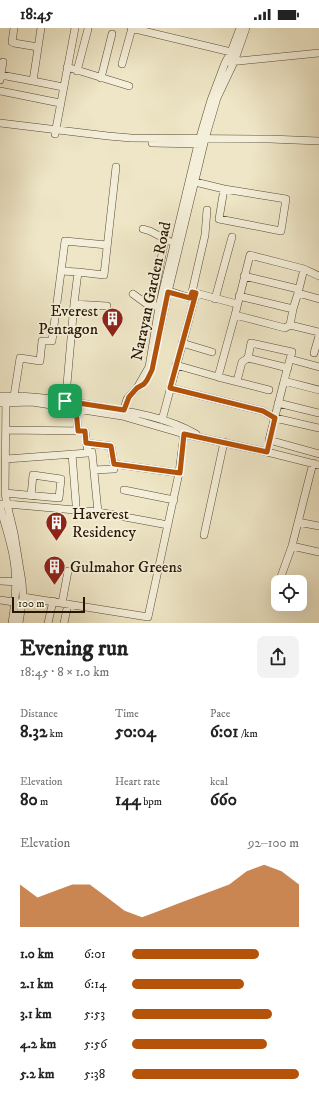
<!DOCTYPE html>
<meta charset="utf-8">
<style>
:root{--surface:#fff;--page:#f2f2f2;--text:#222;--muted:#767676;--accent:#b45309}
body{margin:0;font-family:"IM FELL DW Pica",serif;background:var(--page);color:var(--text);height:100vh;display:flex;flex-direction:column;font-size:15px;white-space:nowrap}
*{box-sizing:border-box;margin:0}
p{font-size:13px;color:var(--muted)}
.icon{flex:none;width:22px;height:22px;fill:none;stroke:currentColor;stroke-width:2;stroke-linecap:round;stroke-linejoin:round}
.map{position:relative;height:595px;overflow:hidden}
.sheet{display:flex;flex-direction:column;background:var(--surface);flex:1}
.sheet>*{flex:none}
.tools{position:absolute;left:271px;top:547px;display:grid;gap:8px}
.tools a{display:grid;place-items:center;width:36px;height:36px;border-radius:8px;background:var(--surface);box-shadow:0 4px 16px #0002;font-size:20px}
.scale{position:absolute;left:12px;bottom:10px;width:73px;box-sizing:border-box;padding-left:4px;border:2px solid #281601;border-top:0;font-size:11px;line-height:14px;white-space:nowrap;color:#281601;-webkit-text-stroke:3px #f4efda;paint-order:stroke}
.pin{position:absolute;display:grid;place-items:center;width:34px;height:34px;color:#fff;margin:-17px;border-radius:8px;box-shadow:0 2px 6px #0006}
.round{display:grid;place-items:center;flex:none;width:42px;height:42px;border-radius:8px;background:var(--page)}
.headline{display:flex;align-items:center;justify-content:space-between;height:68px;padding:0 20px}
h1{font-size:22px;font-weight:800;line-height:30px}
.figures{display:grid;grid-template-columns:repeat(3,1fr);gap:6px;height:68px;padding:4px 20px}
.figures div{display:grid;align-content:center}
.figures b{font-size:17px;font-weight:800}
.figures small{font-size:11px;font-weight:400}
.figures p{font-size:11px}
.chart{height:112px;padding:8px 20px}
.chart p{display:flex;justify-content:space-between}
.chart svg{width:100%;height:72px;margin-top:4px;fill:var(--accent);opacity:.7}
ul{padding:0 20px;list-style:none;font-size:13px}
li{display:grid;grid-template-columns:64px 48px 1fr;align-items:center;height:30px}
li i{height:10px;border-radius:5px;background:var(--accent)}
.status{display:flex;justify-content:space-between;align-items:center;height:28px;padding:0 20px;background:var(--surface);direction:ltr}
.status svg{height:11px;fill:currentColor}
.map>svg:first-child{display:block}
.lines{fill:none;stroke-linecap:round;stroke-linejoin:round}
.minor-casing{stroke:#5a4a32;stroke-width:8}
.minor{stroke:#f4efda;stroke-width:7}
.route-casing{stroke:#fff;stroke-width:8}
.route{stroke:#b45309;stroke-width:5}
.labels{text-anchor:middle;stroke-width:3.5;stroke-linejoin:round;paint-order:stroke}
.street-label{font-size:16px;fill:#281601;stroke:#f4efda}
.poi-label{font-size:16px;fill:#281601;stroke:#f4efda;text-anchor:start}
</style>
<div class="status"><b>18:45</b><svg viewBox="0 0 49 12"><path d="M0 12V9h3v3zM5 12V6h3v6zM10 12V3h3v9zM15 12V0h3v12zM26 1h20v11H26zM47 4h2v5h-2z"/></svg></div>
<div class="map">
<svg width="319" height="595" viewBox="0 0 319 595">
<rect width="100%" height="100%" fill="#eee6c6"/>
<filter id="stains"><feTurbulence type="fractalNoise" baseFrequency=".005" numOctaves="4"/><feColorMatrix values="0 0 0 0 .2 0 0 0 0 .09 0 0 0 0 .02 0 0 0 .5 -.17"/></filter>
<radialGradient id="worn" r=".72"><stop offset=".6" stop-color="#630" stop-opacity="0"/><stop offset="1" stop-color="#630" stop-opacity=".3"/></radialGradient>
<g class="lines">
<defs>
<path id="minor" d="M 14,0 L 12,14 L 14,15 L 38,19
M 131,0 L 231,24
M 229,34 L 319,25
M 122,36 L 132,0
M 67,39 L 129,58
M 77,43 L 88,1
M 1,47 L 33,53 L 41,0
M 101,50 L 112,6
M 0,52 L 3,34
M 33,53 L 63,59
M 0,63 L 60,75
M 0,95 L 108,108 L 131,110 L 270,111 L 319,113
M 55,106 L 75,0
M 152,115 L 202,116
M 191,153 L 224,161 L 286,171 L 281,203 L 219,191 L 224,161
M 143,201 L 150,203 L 169,213
M 304,241 L 319,248
M 61,243 L 78,244
M 244,248 L 298,261
M 166,262 L 190,270 L 192,264 L 237,276
M 192,264 L 205,207 L 207,182
M 133,266 L 148,277 L 155,278
M 239,268 L 293,281
M 215,271 L 232,209
M 74,276 L 107,278
M 152,277 L 165,211
M 235,287 L 285,300 L 290,297 L 293,281 L 298,265
M 290,297 L 319,304
M 159,307 L 168,264 L 205,111 L 217,70 L 234,34 L 246,0
M 182,315 L 212,324
M 314,325 L 319,308
M 176,337 L 218,349
M 288,340 L 248,330 L 251,315 L 292,324 L 290,331
M 237,353 L 242,334 L 248,330
M 284,353 L 290,331 L 319,339
M 170,360 L 263,383 L 275,390 L 319,400
M 269,362 L 218,349 L 235,287 L 250,227 L 304,241 L 298,265 L 319,271
M 319,362 L 284,353 L 269,412 L 319,426
M 0,368 C 30,367 61,372 91,377 C 126,383 165,388 196,406
M 6,368 L 5,465 L 7,476 L 14,505 L 22,554 L 23,569 L 19,595
M 15,374 L 14,368 L 20,330 L 40,333 L 42,313 L 52,313 L 65,213 L 107,217
M 0,375 L 32,374 L 122,388 L 184,406 L 267,424 L 319,437
M 278,375 L 319,385
M 65,379 L 74,276 L 78,244 L 104,247 L 116,139
M 76,381 L 78,403
M 122,388 L 127,371 L 137,360 L 149,339 L 159,279 L 198,116 L 211,72 L 225,35 L 231,24 L 240,0
M 162,392 L 196,265
M 72,426 L 76,476
M 6,431 L 88,425 L 85,403 L 6,402
M 94,442 L 114,441
M 179,445 L 184,406
M 124,462 L 174,472
M 5,465 L 59,470 L 61,451 L 33,447 L 31,468
M 0,476 L 7,476 L 98,484 L 92,424 L 88,425
M 0,478 C 5,499 14,521 15,542 C 17,560 15,577 12,595
M 98,484 L 168,497
M 298,494 L 319,498
M 204,507 L 224,414
M 292,518 L 319,524
M 0,553 L 20,554
M 279,554 L 292,518 L 313,435
M 23,569 L 148,589 L 179,445 L 114,436 L 111,418 L 86,415
M 0,572 L 20,575
M 62,575 L 68,543
M 48,595 L 53,573
M 64,595 L 68,576"/>
</defs>
<!-- minor casing -->
<use href="#minor" class="minor-casing"/>
<!-- minor -->
<use href="#minor" class="minor"/>
</g>
<g class="lines">
<defs>
<path id="route" d="M 168,264 L 190,270 L 192,264 L 196,265 L 170,360 L 263,383 L 275,390 L 267,424 L 184,406 L 180,445 L 114,436 L 111,418 L 86,415 L 85,403 L 78,403 L 76,381 L 65,379 L 65,373 L 124,382 L 129,369 L 137,360 L 144,356 L 147,352 L 152,342 Z"/>
</defs>
<!-- route casing -->
<use href="#route" class="route-casing"/>
<!-- route -->
<use href="#route" class="route"/>
</g>
<!-- icons -->
<defs>
<symbol id="building-pin" viewBox="-11 -11 22 30"><path d="M0 17L-7.5 6A9.5 9.5 0 1 1 7.5 6Z" fill="#8f2418" stroke="#f4efda"/><path d="M-4-6H4V6H1V3H-1V6H-4ZM-2.5-4.3h1.7v1.8h-1.7ZM.8-4.3h1.7v1.8H.8ZM-2.5-1h1.7V.8h-1.7ZM.8-1h1.7V.8H.8Z" fill="#fff"/></symbol>
</defs>
<g fill-rule="evenodd">
<use href="#building-pin" x="100" y="278" width="25" height="34"/>
<use href="#building-pin" x="44" y="482" width="25" height="34"/>
<use href="#building-pin" x="42" y="526" width="25" height="34"/>
</g>
<g class="labels">
<!-- street labels -->
<g class="street-label">
<text transform="translate(150 263) rotate(-78)" y="6">Narayan Garden Road</text>
</g>
<!-- poi labels -->
<g class="poi-label">
<text x="98" y="288" text-anchor="end">Everest<tspan x="98" dy="18">Pentagon</tspan></text>
<text x="72" y="491">Haverest<tspan x="72" dy="18">Residency</tspan></text>
<text x="70" y="544">Gulmahor Greens</text>
</g>
</g>
<rect width="100%" height="100%" filter="url(#stains)"/>
<rect width="100%" height="100%" fill="url(#worn)"/>
</svg>
<div class="tools">
<a><svg class="icon" aria-label="locate" viewBox="0 0 24 24"><circle cx="12" cy="12" r="6"/><path d="M12 2v4M12 18v4M2 12h4M18 12h4"/></svg></a>
</div>
<div class="scale">100 m</div>
<div class="pin" style="left:65px;top:373px;background:#1e9e55"><svg class="icon" aria-label="arrive" viewBox="0 0 24 24"><path d="M6 21V4h12l-3 4 3 4H6"/></svg></div>
</div>
<section class="sheet">
<div class="headline"><div><h1>Evening run</h1><p>18:45 · 8 × 1.0 km</p></div><a class="round"><svg class="icon" aria-label="share" viewBox="0 0 24 24"><path d="M12 15V3M7 8l5-5 5 5M5 13v7h14v-7"/></svg></a></div>
<div class="figures">
<div><p>Distance</p><b>8.32<small> km</small></b></div>
<div><p>Time</p><b>50:04</b></div>
<div><p>Pace</p><b>6:01<small> /km</small></b></div>
</div>
<div class="figures">
<div><p>Elevation</p><b>80<small> m</small></b></div>
<div><p>Heart rate</p><b>144<small> bpm</small></b></div>
<div><p>kcal</p><b>660</b></div>
</div>
<div class="chart"><p><span>Elevation</span>92–100 m</p>
<svg viewBox="0 0 160 44" preserveAspectRatio="none"><path d="M0 44V18L10 26L20 22L30 18L40 18L50 26L60 34L70 38L80 34L90 30L100 26L110 22L120 18L130 10L140 6L150 10L160 18V44z"/></svg>
</div>
<ul>
<li><b>1.0 km</b>6:01<i style="width:76%"></i></li>
<li><b>2.1 km</b>6:14<i style="width:67%"></i></li>
<li><b>3.1 km</b>5:53<i style="width:84%"></i></li>
<li><b>4.2 km</b>5:56<i style="width:81%"></i></li>
<li><b>5.2 km</b>5:38<i style="width:100%"></i></li>
</ul>
</section>
